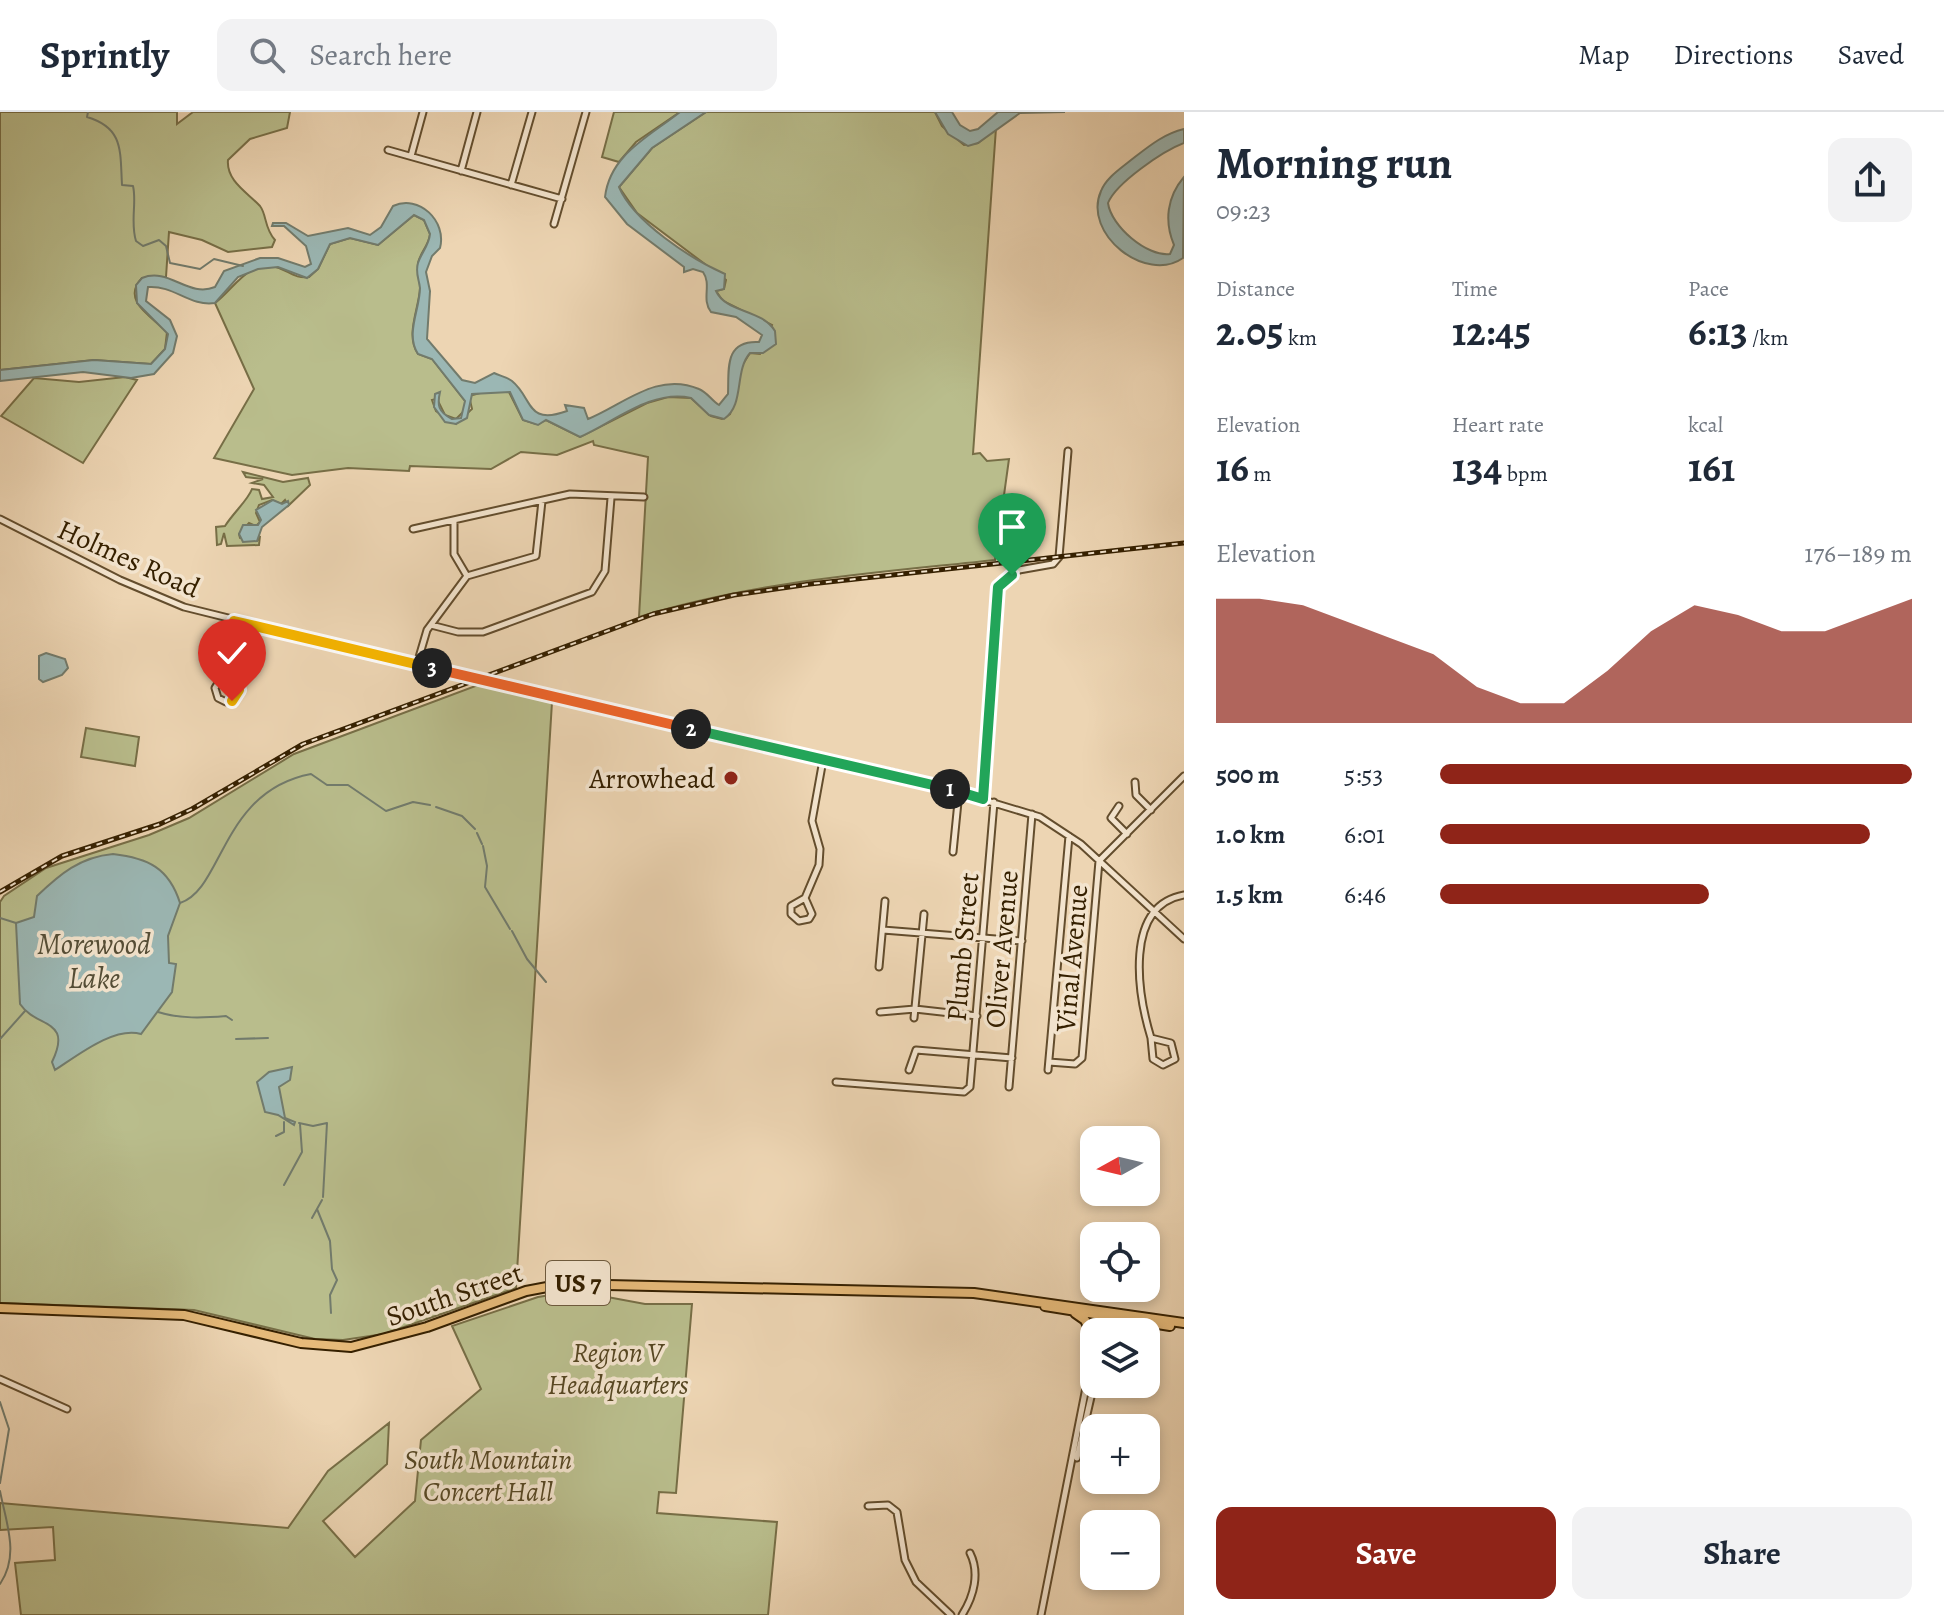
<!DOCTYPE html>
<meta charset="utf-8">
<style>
:root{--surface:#fff;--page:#f2f2f3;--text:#1f2937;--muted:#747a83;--line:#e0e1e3;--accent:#8f2418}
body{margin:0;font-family:Alegreya,serif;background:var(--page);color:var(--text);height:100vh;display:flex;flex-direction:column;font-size:30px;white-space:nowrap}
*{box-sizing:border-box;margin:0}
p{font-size:26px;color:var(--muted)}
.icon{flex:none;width:44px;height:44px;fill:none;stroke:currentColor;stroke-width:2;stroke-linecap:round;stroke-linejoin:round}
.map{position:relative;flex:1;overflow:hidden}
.sheet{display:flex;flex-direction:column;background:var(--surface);width:760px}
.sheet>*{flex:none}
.needle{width:52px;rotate:262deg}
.tools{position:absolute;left:1080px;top:1014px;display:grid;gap:16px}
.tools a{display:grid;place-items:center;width:80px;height:80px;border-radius:16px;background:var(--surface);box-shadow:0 4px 12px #0003;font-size:40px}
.pin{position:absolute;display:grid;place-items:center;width:68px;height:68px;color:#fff;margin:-82px -34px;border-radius:50% 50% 50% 0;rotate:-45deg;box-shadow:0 0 8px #0007}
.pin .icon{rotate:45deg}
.km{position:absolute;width:40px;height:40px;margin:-20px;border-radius:50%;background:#222;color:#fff;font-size:22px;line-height:40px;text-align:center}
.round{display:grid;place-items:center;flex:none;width:84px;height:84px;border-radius:16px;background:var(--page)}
.head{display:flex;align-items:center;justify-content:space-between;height:136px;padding:0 32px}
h1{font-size:44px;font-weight:700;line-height:60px}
.stats{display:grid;grid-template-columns:repeat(3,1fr);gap:12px;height:136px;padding:8px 32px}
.stats div{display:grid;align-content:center}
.stats b{font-size:40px;font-weight:700}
.stats small{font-size:22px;font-weight:400}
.stats p{font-size:22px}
.chart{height:224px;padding:16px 32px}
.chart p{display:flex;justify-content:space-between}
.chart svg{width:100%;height:144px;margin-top:8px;fill:var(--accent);opacity:.7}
.button{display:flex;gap:16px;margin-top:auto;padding:16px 32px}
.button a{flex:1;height:92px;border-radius:16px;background:var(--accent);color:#fff;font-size:32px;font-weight:700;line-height:92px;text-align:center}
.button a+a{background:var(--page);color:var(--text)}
ul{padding:0 32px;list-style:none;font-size:26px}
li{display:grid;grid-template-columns:128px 96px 1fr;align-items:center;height:60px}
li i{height:20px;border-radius:10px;background:var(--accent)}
header{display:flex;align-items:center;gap:48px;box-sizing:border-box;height:112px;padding:0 40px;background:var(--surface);border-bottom:2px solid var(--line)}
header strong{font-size:38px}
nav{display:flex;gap:44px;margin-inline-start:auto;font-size:28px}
.search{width:560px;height:72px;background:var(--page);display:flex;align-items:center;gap:20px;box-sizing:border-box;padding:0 28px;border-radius:16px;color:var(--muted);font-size:30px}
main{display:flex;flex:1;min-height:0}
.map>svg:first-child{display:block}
.green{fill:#b9bd8c;stroke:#776e46;stroke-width:2}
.water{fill:#9bb7b4;stroke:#727b6c;stroke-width:2}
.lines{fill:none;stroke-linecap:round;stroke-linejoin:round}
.stream{stroke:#727b6c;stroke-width:2}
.minor-casing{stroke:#634d2d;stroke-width:9}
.highway-casing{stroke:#352000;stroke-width:12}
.minor{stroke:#f3e4ce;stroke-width:5}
.highway{stroke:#e6ba7a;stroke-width:8}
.rail-casing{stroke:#352000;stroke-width:5}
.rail{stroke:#f3e4ce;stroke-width:2;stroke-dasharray:6;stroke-linecap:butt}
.minor-bridge-casing{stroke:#634d2d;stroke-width:9;stroke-linecap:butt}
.minor-bridge{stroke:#f3e4ce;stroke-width:5}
.split-1-casing{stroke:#fff;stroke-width:16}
.split-2-casing{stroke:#fff;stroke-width:16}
.split-3-casing{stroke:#fff;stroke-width:16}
.split-4-casing{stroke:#fff;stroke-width:16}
.split-1{stroke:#22a559;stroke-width:10}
.split-2{stroke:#22a559;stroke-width:10}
.split-3{stroke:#f0652b;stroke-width:10}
.split-4{stroke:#f5b400;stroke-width:10}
.poi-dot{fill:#8f2418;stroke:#f3e4ce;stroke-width:3}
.labels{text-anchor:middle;stroke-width:7;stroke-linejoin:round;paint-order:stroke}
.shield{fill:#f3e4ce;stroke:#6e5b3e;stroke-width:2}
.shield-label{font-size:26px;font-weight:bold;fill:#352000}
.street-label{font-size:28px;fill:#352000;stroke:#f3e4ce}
.poi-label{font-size:28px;fill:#352000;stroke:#f3e4ce;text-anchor:end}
.park-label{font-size:28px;font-style:italic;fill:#564723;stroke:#f3e4ce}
.water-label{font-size:30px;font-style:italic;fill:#544d36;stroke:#f3e4ce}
</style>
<header>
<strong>Sprintly</strong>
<div class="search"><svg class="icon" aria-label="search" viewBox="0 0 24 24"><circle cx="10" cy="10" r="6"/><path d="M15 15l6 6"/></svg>Search here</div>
<nav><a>Map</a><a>Directions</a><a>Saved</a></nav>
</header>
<main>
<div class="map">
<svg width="1184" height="1503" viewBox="0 0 1184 1503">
<rect width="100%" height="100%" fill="#edd5b3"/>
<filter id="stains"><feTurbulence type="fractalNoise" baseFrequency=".0025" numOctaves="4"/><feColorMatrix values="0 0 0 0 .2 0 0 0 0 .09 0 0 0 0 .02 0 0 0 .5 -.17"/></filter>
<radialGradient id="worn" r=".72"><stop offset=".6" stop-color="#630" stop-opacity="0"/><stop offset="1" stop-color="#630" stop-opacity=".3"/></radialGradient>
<!-- green -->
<path class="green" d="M 0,0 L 177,0 L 177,12 L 193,0 L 290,0 L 287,16 L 250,27 L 228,48 C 226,69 248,81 260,94 C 267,103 264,116 275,128 L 272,135 L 228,140 L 202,128 L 169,120 L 166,165 L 142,166 C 120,189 153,205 167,220 L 165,237 L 151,252 L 94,248 L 0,258 Z
M 614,0 L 680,0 L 636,30 L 619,50 L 602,45 Z
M 706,0 L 935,0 L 942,14 L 964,33 L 978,31 L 996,16 L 973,342 L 980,341 L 987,349 L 1009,347 L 995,448 C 875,461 755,469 639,505 L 648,345 L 594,333 L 593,329 L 557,343 L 521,340 L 491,357 L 410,354 L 409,359 L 348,356 L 292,363 L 214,346 L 254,277 L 215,191 C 234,177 250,145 279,156 C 290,160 296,167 309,165 L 318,157 L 330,132 L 350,126 L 378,133 L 414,103 L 424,108 L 430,122 C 429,133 420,141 418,151 C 417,159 420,168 420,176 C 419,197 405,223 418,242 L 432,247 L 465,289 L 465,298 L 456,307 L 445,303 L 437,287 L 432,288 L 436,299 L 456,312 L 472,297 L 469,284 L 491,278 L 509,280 L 523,308 L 536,312 L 546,308 L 580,325 L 647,291 L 668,285 L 691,286 L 711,304 L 722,307 L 730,302 L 741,255 L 750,241 L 760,242 L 772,213 L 723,189 L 716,179 L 724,177 L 726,168 L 637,101 L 619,75 L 652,36 Z
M 125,265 L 137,268 L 83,351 L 1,304 L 34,266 L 79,270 Z
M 243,360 L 283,370 L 308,366 L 310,373 L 288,394 L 285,388 L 281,392 L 272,388 L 259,393 L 256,401 L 260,410 L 256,414 L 249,411 L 239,422 L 240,426 L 257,429 L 260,424 L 259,433 L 227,434 L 224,421 L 221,432 L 217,433 L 216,415 L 225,414 C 234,400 248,388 252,377 L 259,378 L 262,387 L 273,385 L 264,373 L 252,371 L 263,367 L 246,365 Z
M 478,573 L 552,590 L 516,1176 L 384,1222 L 343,1228 L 315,1227 L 194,1198 L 0,1191 L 0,790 L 4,784 L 46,756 L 149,723 L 189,706 L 294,642 Z
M 86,616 L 139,625 L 135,654 L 81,645 Z
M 575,1179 L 645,1192 L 692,1192 L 676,1381 L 659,1380 L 657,1401 L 777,1410 L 768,1503 L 21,1503 L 15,1451 L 55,1448 L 53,1415 L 0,1418 L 0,1391 L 288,1416 L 328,1359 L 389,1311 L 387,1352 L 323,1409 L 355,1445 L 415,1389 L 421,1328 L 481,1277 L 452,1214 L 538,1185 Z"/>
<!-- water -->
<path class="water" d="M 680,0 L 706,0 L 652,36 L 619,75 C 634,110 691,147 725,162 L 724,177 L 716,179 C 726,201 762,197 775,219 L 776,232 L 763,241 L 750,241 C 734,259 745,293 724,307 L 709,303 L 691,286 C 651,277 613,311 580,325 L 546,308 L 538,313 L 523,308 L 510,280 L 472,282 L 467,306 L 456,312 L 445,310 L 434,295 L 435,282 L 440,280 C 437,293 438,300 452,307 L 461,306 L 465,289 L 432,247 L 418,242 C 405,222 420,197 420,176 C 419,167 415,161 418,151 C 421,141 429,134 430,122 L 424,108 L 414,103 L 378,133 L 350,126 L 330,132 L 318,157 L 307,166 L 278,155 L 258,157 L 238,165 L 215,191 C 190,195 174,173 148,175 L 146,189 L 170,208 L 177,224 L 173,241 L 154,262 L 131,266 L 83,260 L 0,269 L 0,258 L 94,248 L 151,252 L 165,237 L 168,222 L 137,191 L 136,173 L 142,166 C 169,155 188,186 215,175 L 224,159 L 260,146 L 278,146 L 305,155 L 311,152 L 306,134 L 284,114 L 272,114 L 273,111 L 286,111 L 308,124 L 348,116 L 370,123 L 381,115 L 393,94 C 419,82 447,109 440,136 L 432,144 L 426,160 L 430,179 L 427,227 L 462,268 L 475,271 L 494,261 C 500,264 507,265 512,269 C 533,286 526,314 567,299 L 565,293 L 584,296 L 588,307 C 623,293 657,259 699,277 C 707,280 712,289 719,293 L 728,282 C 729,257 724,228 759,230 L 762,223 L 736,205 L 711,200 C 701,187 712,173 703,160 L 693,157 L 684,160 L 684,155 L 627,112 L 605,85 C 610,42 650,24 680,0 Z
M 935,0 L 952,0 L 960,13 L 970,19 L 978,17 L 998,0 L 1065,0 L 1020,1 L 978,31 L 968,34 L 948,22 Z
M 1184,17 L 1184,31 C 1163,39 1116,71 1108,91 C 1111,114 1147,145 1170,142 L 1174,133 C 1164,109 1167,85 1184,65 L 1183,146 C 1146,172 1082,122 1101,79 C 1106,66 1120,57 1131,48 C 1148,35 1163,22 1184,17 Z
M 273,388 L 282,392 L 288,389 L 289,393 L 262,415 L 257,429 L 243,430 L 239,422 L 243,413 L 258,413 L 261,408 L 256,398 Z
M 46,541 L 65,547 L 68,556 L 62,563 L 43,570 L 39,567 L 39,544 Z
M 113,742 C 148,746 169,756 180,791 L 168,824 L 169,851 L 176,852 L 172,880 L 141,922 C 114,914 77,944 55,958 L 52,950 C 73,906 37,917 20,892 L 16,811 L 34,805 L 37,784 C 60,762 80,745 113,742 Z
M 292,955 L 290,968 L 279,975 L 285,1006 L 295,1010 L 294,1013 L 278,1003 L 265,1000 L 257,970 L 269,960 Z"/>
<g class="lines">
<!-- stream -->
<path class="stream" d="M 88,0 L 87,5 C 124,16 120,39 122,73 L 133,74 C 137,91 130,110 136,129 L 143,134 L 159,128 L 166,134 L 170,151 L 200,157 L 214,147 L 243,154
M 436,695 L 462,704 L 475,717
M 477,721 L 482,732
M 483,734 L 487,754 L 485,775 L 510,817
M 180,791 C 223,778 221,679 311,662 L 327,673 L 348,673 L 386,699 L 413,690 L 430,693
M 0,806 L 16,811
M 512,819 L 527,847 L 546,870
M 158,900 C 180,907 203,906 226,904 L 232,908
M 0,927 L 25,899
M 236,927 L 268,926
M 299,1011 L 313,1014 L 327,1011 L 323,1085
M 276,1024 L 284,1020 L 284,1010
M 284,1073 L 302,1040 L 300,1012
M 317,1097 L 330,1129 L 332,1157 L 337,1168 L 330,1183 L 331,1201
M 312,1106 L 322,1088
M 0,1290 L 9,1317 L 0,1371
M 0,1379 C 6,1411 20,1443 0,1472"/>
<defs>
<path id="minor" d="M 388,38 L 562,87
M 411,44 L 423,0
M 461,59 L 477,0
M 511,73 L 532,0
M 554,112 L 586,0
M 0,407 L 120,468 L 184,495 L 471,566
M 413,417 L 570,382 L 644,385
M 467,464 L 536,444 L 542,389
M 431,513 L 458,520 L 483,520 L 592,480 L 605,459 L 611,386
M 417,552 L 427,518 L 467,464 L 454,442 L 454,408
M 228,566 L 220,568 L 215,576 L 218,586 L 226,590 L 235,586 L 239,578 L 236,570 L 228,566 L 234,509
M 482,569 L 898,662 L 1040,705 L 1081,732 L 1184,827
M 1135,670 L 1136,683 L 1151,698
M 983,687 L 998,475 L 1019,458 L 1053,452 L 1059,445 L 1068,339
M 1119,694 L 1111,706 L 1127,722
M 953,740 L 959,680
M 805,786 L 791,794 L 791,802 L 799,809 L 809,807 L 812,802 L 805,786 L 819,753 L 820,737 L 812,709 L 823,648
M 883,818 L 1022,829
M 879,855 L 885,789
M 880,900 L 915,897 L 977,904
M 914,906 L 924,802
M 1151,926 L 1153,947 L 1163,953 L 1175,947 L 1171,931 L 1151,926 C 1138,883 1123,794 1184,783
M 1049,950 L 1075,952 L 1082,946 L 1099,749 L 1184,664
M 909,958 L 916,938 L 1012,946
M 1048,958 L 1069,724
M 836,970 L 964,980 L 970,975 L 994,690
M 1009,975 L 1032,702
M 1097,1220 L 1105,1204
M 0,1267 L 67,1297
M 1077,1346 L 1094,1272
M 868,1394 L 888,1393 L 897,1400 L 905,1448 L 916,1470 L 951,1503
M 962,1503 C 974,1484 980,1461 970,1441
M 1041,1503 L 1094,1235"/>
<path id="highway" d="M 1045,1194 L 1170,1214
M 0,1196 L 184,1203 L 301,1231 L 351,1235 L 427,1215 L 526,1179 L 563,1172 L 974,1181 L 1184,1211
M 1075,1201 L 1085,1208 L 1094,1227
M 1110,1220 L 1125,1209"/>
</defs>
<!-- minor casing -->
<use href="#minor" class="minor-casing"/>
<!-- highway casing -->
<use href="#highway" class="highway-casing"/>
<!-- minor -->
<use href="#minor" class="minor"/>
<!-- highway -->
<use href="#highway" class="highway"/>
<defs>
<path id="rail" d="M 0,780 L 62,744 L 160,712 L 192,697 L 303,632 L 653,502 L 734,483 L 810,472 L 1184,431"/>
</defs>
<!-- rail casing -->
<use href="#rail" class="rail-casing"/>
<!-- rail -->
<use href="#rail" class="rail"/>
<defs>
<path id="minor-bridge" d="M 471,566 L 482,569"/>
</defs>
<!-- minor-bridge casing -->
<use href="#minor-bridge" class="minor-bridge-casing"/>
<!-- minor-bridge -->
<use href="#minor-bridge" class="minor-bridge"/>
</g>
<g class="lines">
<defs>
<path id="split-1" d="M 950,677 L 983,687 L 998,475 L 1012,463"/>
<path id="split-2" d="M 691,617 L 950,677"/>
<path id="split-3" d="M 432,556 L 691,617"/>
<path id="split-4" d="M 232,589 L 239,578 L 236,570 L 228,566 L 234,509 L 432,556"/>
</defs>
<!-- split-1 casing -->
<use href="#split-1" class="split-1-casing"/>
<!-- split-2 casing -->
<use href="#split-2" class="split-2-casing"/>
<!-- split-3 casing -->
<use href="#split-3" class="split-3-casing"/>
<!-- split-4 casing -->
<use href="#split-4" class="split-4-casing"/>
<!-- split-1 -->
<use href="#split-1" class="split-1"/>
<!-- split-2 -->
<use href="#split-2" class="split-2"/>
<!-- split-3 -->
<use href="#split-3" class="split-3"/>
<!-- split-4 -->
<use href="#split-4" class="split-4"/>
</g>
<!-- markers -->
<circle class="poi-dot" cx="731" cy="666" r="8"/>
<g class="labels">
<!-- shield labels -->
<rect class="shield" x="546" y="1149" width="64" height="44" rx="6"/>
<g class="shield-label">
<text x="578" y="1180">US 7</text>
</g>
<!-- street labels -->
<g class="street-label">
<text transform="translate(129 446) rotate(24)" y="10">Holmes Road</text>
<text transform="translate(962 835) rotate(-85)" y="10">Plumb Street</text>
<text transform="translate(1001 837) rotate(-85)" y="10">Oliver Avenue</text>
<text transform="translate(1071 846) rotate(-85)" y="10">Vinal Avenue</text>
<text transform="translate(454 1182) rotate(-19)" y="10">South Street</text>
</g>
<!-- poi labels -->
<g class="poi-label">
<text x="715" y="676">Arrowhead</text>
</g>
<!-- park labels -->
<g class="park-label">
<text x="618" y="1250">Region V<tspan x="618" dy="32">Headquarters</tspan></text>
<text x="488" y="1357">South Mountain<tspan x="488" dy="32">Concert Hall</tspan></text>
</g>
<!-- water labels -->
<g class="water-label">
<text x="94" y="842">Morewood<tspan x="94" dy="34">Lake</tspan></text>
</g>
</g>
<rect width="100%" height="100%" filter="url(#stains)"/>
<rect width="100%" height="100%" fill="url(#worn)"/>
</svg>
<div class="tools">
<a><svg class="needle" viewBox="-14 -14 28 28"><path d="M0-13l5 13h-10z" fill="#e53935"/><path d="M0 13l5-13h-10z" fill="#747a83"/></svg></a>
<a><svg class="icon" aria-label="locate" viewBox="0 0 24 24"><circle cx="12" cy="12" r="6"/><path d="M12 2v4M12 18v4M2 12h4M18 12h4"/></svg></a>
<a><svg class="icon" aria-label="layers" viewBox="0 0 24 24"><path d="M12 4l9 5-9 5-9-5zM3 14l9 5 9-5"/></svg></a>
<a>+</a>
<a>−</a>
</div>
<div class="pin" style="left:1012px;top:463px;background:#1e9e55"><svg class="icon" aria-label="arrive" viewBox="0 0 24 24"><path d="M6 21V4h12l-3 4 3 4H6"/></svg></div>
<div class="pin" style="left:232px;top:589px;background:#d93025"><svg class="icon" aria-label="check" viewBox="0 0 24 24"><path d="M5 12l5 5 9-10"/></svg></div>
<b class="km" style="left:950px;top:677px">1</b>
<b class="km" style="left:691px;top:617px">2</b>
<b class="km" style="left:432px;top:556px">3</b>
</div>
<section class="sheet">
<div class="head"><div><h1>Morning run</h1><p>09:23</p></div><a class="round"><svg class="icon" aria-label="share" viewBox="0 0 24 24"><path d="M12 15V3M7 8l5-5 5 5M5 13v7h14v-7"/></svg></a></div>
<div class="stats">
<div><p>Distance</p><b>2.05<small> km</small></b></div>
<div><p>Time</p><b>12:45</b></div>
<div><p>Pace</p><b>6:13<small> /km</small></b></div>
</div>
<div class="stats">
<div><p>Elevation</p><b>16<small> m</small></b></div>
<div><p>Heart rate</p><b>134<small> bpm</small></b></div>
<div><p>kcal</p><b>161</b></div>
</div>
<div class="chart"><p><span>Elevation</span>176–189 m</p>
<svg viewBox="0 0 160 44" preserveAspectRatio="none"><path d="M0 44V6L10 6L20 8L30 13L40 18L50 23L60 33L70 38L80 38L90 28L100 16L110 8L120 11L130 16L140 16L150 11L160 6V44z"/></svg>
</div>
<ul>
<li><b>500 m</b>5:53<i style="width:100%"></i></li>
<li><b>1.0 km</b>6:01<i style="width:91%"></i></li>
<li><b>1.5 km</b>6:46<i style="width:57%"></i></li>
</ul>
<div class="button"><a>Save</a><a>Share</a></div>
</section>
</main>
